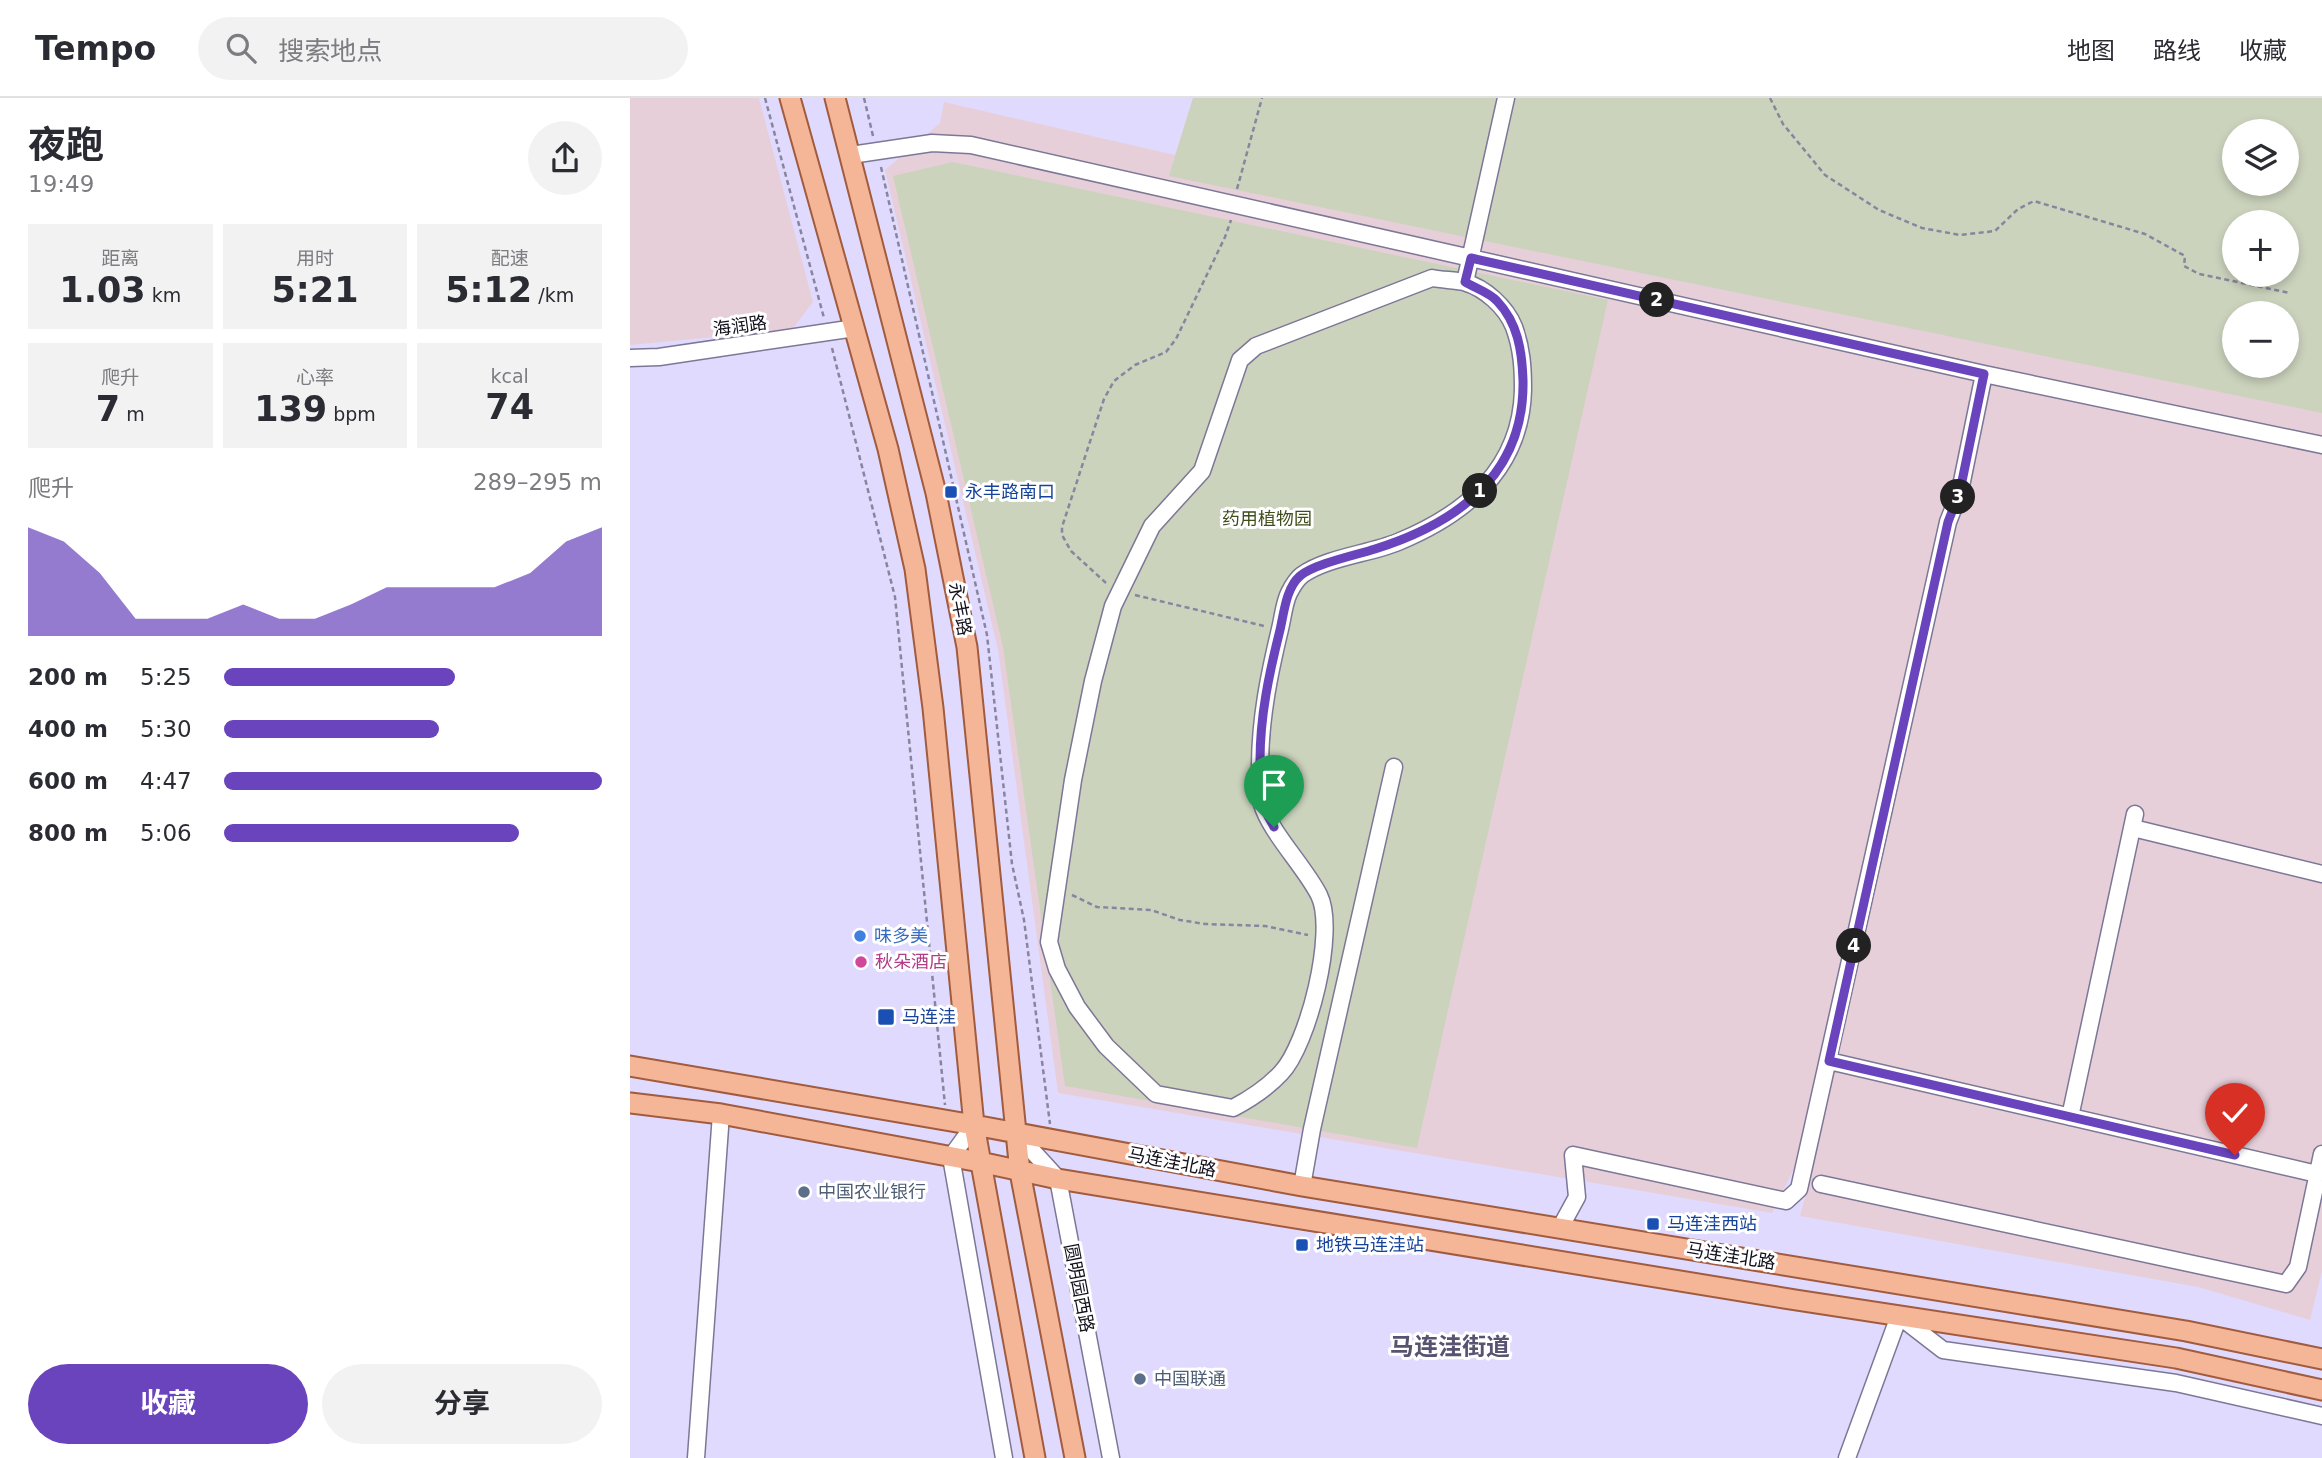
<!DOCTYPE html>
<html lang="zh">
<meta charset="utf-8">
<style>
:root{--surface:#fff;--page:#f2f2f3;--text:#2b2b33;--muted:#7c7c81;--line:#e1e1e2;--accent:#6944bd}
body{margin:0;font-family:"DejaVu Sans","Noto Sans SC",sans-serif;background:var(--page);color:var(--text);height:100vh;display:flex;flex-direction:column;font-size:26px;white-space:nowrap}
*{box-sizing:border-box;margin:0}
p{font-size:23px;color:var(--muted)}
.icon{flex:none;width:38px;height:38px;fill:none;stroke:currentColor;stroke-width:2;stroke-linecap:round;stroke-linejoin:round}
.map{position:relative;flex:1;overflow:hidden}
.drawer{display:flex;flex-direction:column;background:var(--surface);width:630px}
.drawer>*{flex:none}
.buttons{position:absolute;left:1592px;top:21px;display:grid;gap:14px}
.buttons a{display:grid;place-items:center;width:77px;height:77px;border-radius:50%;background:var(--surface);box-shadow:0 4px 10px #0003;font-size:35px}
.pin{position:absolute;display:grid;place-items:center;width:60px;height:60px;color:#fff;margin:-72px -30px;border-radius:50% 50% 50% 0;rotate:-45deg;box-shadow:0 0 7px #0007}
.pin .icon{rotate:45deg}
.km{position:absolute;width:35px;height:35px;margin:-18px;border-radius:50%;background:#222;color:#fff;font-size:19px;line-height:35px;text-align:center}
.round{display:grid;place-items:center;flex:none;width:74px;height:74px;border-radius:37px;background:var(--page)}
.headline{display:flex;align-items:center;justify-content:space-between;height:119px;padding:0 28px}
h1{font-size:38px;font-weight:700;line-height:52px}
.stats{display:grid;grid-template-columns:repeat(3,1fr);gap:10px;height:119px;padding:7px 28px}
.stats div{display:grid;align-content:center;border-radius:0px;background:var(--page);text-align:center}
.stats b{font-size:35px;font-weight:700}
.stats small{font-size:19px;font-weight:400}
.stats p{font-size:19px}
.chart{height:196px;padding:14px 28px}
.chart p{display:flex;justify-content:space-between}
.chart svg{width:100%;height:126px;margin-top:7px;fill:var(--accent);opacity:.7}
.primary-button{display:flex;gap:14px;margin-top:auto;padding:14px 28px}
.primary-button a{flex:1;height:80px;border-radius:42px;background:var(--accent);color:#fff;font-size:28px;font-weight:700;line-height:80px;text-align:center}
.primary-button a+a{background:var(--page);color:var(--text)}
ul{padding:0 28px;list-style:none;font-size:23px}
li{display:grid;grid-template-columns:112px 84px 1fr;align-items:center;height:52px}
li i{height:18px;border-radius:9px;background:var(--accent)}
header{display:flex;align-items:center;gap:42px;box-sizing:border-box;height:98px;padding:0 35px;background:var(--surface);border-bottom:2px solid var(--line)}
header strong{font-size:33px}
nav{display:flex;gap:38px;margin-inline-start:auto;font-size:24px}
.search{width:490px;height:63px;background:var(--page);display:flex;align-items:center;gap:18px;box-sizing:border-box;padding:0 24px;border-radius:38px;color:var(--muted);font-size:26px}
main{display:flex;flex:1;min-height:0}
.map>svg:first-child{display:block}
.commercial{fill:#e7cfd9;fill-rule:evenodd}
.green{fill:#cbd3bd;fill-rule:evenodd}
.lines{fill:none;stroke-linecap:round;stroke-linejoin:round}
.minor-casing{stroke:#7c7796;stroke-width:19}
.major-casing{stroke:#a15b3f;stroke-width:23}
.path{stroke:#89859e;stroke-width:2.5;stroke-dasharray:5 3.5;stroke-linecap:butt}
.minor{stroke:#fff;stroke-width:16}
.major{stroke:#f5b597;stroke-width:19}
.route-casing{stroke:#fff;stroke-width:14}
.route{stroke:#6944bd;stroke-width:9}
.transit-dot{fill:#1a4fb4;stroke:#fff;stroke-width:2.5}
.shop-dot{fill:#3f7fe0;stroke:#fff;stroke-width:2.5}
.hotel-dot{fill:#d1479c;stroke:#fff;stroke-width:2.5}
.service-dot{fill:#5c6f8a;stroke:#fff;stroke-width:2.5}
.labels{text-anchor:middle;stroke-width:6;stroke-linejoin:round;paint-order:stroke}
.street-label{font-size:18px;fill:#12101b;stroke:#fff}
.transit-label{font-size:18px;fill:#164399;stroke:#fff;text-anchor:start}
.park-label{font-size:18px;fill:#3f4e1c;stroke:#fff}
.shop-label{font-size:18px;fill:#366cbe;stroke:#fff;text-anchor:start}
.hotel-label{font-size:18px;fill:#b23c85;stroke:#fff;text-anchor:start}
.service-label{font-size:18px;fill:#4e5e75;stroke:#fff;text-anchor:start}
.district-label{font-size:24px;font-weight:bold;fill:#585370;stroke:#fff}
</style>
<header>
<strong>Tempo</strong>
<div class="search"><svg class="icon" aria-label="search" viewBox="0 0 24 24"><circle cx="10" cy="10" r="6"/><path d="M15 15l6 6"/></svg>搜索地点</div>
<nav><a>地图</a><a>路线</a><a>收藏</a></nav>
</header>
<main>
<section class="drawer">
<div class="headline"><div><h1>夜跑</h1><p>19:49</p></div><a class="round"><svg class="icon" aria-label="share" viewBox="0 0 24 24"><path d="M12 15V3M7 8l5-5 5 5M5 13v7h14v-7"/></svg></a></div>
<div class="stats">
<div><p>距离</p><b>1.03<small> km</small></b></div>
<div><p>用时</p><b>5:21</b></div>
<div><p>配速</p><b>5:12<small> /km</small></b></div>
</div>
<div class="stats">
<div><p>爬升</p><b>7<small> m</small></b></div>
<div><p>心率</p><b>139<small> bpm</small></b></div>
<div><p>kcal</p><b>74</b></div>
</div>
<div class="chart"><p><span>爬升</span>289–295 m</p>
<svg viewBox="0 0 160 44" preserveAspectRatio="none"><path d="M0 44V6L10 11L20 22L30 38L40 38L50 38L60 33L70 38L80 38L90 33L100 27L110 27L120 27L130 27L140 22L150 11L160 6V44z"/></svg>
</div>
<ul>
<li><b>200 m</b>5:25<i style="width:61%"></i></li>
<li><b>400 m</b>5:30<i style="width:57%"></i></li>
<li><b>600 m</b>4:47<i style="width:100%"></i></li>
<li><b>800 m</b>5:06<i style="width:78%"></i></li>
</ul>
<div class="primary-button"><a>收藏</a><a>分享</a></div>
</section>
<div class="map">
<svg width="1692" height="1360" viewBox="0 0 1692 1360">
<rect width="100%" height="100%" fill="#e0dbfe"/>
<!-- commercial -->
<path class="commercial" d="M 0,0 L 129,0 L 183,204 L 162,232 L 0,247 Z
M 563,0 L 1692,0 L 1692,1173 L 1680,1222 L 1568,1189 L 1170,1118 L 1185,1061 L 1171,1057 L 1142,1115 L 428,995 L 368,552 L 255,72 L 310,25 L 314,4 L 545,57 ZM 1605,33 L 1657,33 L 1657,86 L 1605,86 ZM 1605,124 L 1657,124 L 1657,177 L 1605,177 ZM 1605,215 L 1657,215 L 1657,268 L 1605,268 Z"/>
<!-- green -->
<path class="green" d="M 563,0 L 1692,0 L 1692,315 L 539,78 ZM 1605,33 L 1657,33 L 1657,86 L 1605,86 ZM 1605,124 L 1657,124 L 1657,177 L 1605,177 ZM 1605,215 L 1657,215 L 1657,268 L 1605,268 Z
M 323,64 L 978,202 L 787,1050 L 435,988 L 373,549 L 263,78 Z"/>
<g class="lines">
<defs>
<path id="minor" d="M 221,57 L 302,45 L 341,47 L 1354,276 L 1692,347
M 802,180 C 812,182 824,182 834,184 C 855,190 876,209 884,229 C 892,251 893,270 893,292 C 891,371 836,416 768,444 C 739,456 698,459 672,477 C 667,481 662,489 659,495 C 654,505 653,519 650,531 C 639,577 630,621 630,669 C 629,680 629,695 632,706 C 640,734 675,769 689,797 C 707,833 678,947 651,975 C 638,989 620,1001 603,1010 L 526,996 L 476,948 L 447,909 L 427,871 L 419,844 L 443,682 L 463,583 L 483,508 L 522,428 L 572,373 L 610,262 L 626,248 Z
M 835,184 L 876,0
M 0,260 L 29,259 L 225,230
M 1503,730 L 1692,776
M 1199,963 L 1687,1076
M 1440,1019 L 1505,716
M 344,1027 L 321,1059 L 374,1360
M 386,1035 L 428,1081 L 481,1360
M 1191,1086 L 1656,1186 L 1668,1169 L 1692,1056
M 672,1088 L 682,1031 L 764,669
M 930,1130 L 947,1099 L 943,1057 L 1156,1103 L 1169,1091 L 1318,424 L 1330,393 L 1354,276
M 66,1360 L 91,1016
M 1217,1360 L 1269,1218 L 1313,1252 L 1546,1285 L 1692,1318"/>
<path id="major" d="M 160,0 L 258,351 L 285,471 L 303,610 L 344,1027 L 405,1360
M 205,0 L 306,395 L 337,549 L 390,1074 L 445,1360
M 0,968 L 344,1027 L 672,1088 L 1556,1233 L 1692,1261
M 0,1005 L 91,1016 L 350,1064 L 428,1081 L 1166,1202 L 1546,1260 L 1692,1292"/>
</defs>
<!-- minor casing -->
<use href="#minor" class="minor-casing"/>
<!-- major casing -->
<use href="#major" class="major-casing"/>
<!-- path -->
<path class="path" d="M 135,0 L 194,220
M 234,0 L 243,38
M 1140,0 L 1153,26 L 1195,77 L 1249,112 L 1292,130 L 1330,137 L 1365,133 L 1388,111 L 1404,103 L 1515,136 L 1555,158 L 1554,168 L 1569,176 L 1660,195
M 251,69 L 357,537 L 382,766 L 394,822 L 420,1026
M 607,91 L 632,0
M 202,250 L 265,499 L 315,1007
M 476,485 L 441,453 L 432,437 L 432,429 L 474,301 L 484,283 L 505,267 L 536,254 L 546,241 L 595,139 L 601,122
M 505,497 L 634,528
M 442,797 L 467,809 L 521,812 L 550,822 L 575,826 L 635,828 L 678,837"/>
<!-- minor -->
<use href="#minor" class="minor"/>
<!-- major -->
<use href="#major" class="major"/>
</g>
<g class="lines">
<defs>
<path id="route" d="M 644,729 C 640,721 634,713 632,705 C 629,692 630,676 630,663 C 630,618 639,576 650,532 C 654,515 656,490 670,478 C 684,466 726,457 745,451 C 828,425 895,376 893,282 C 892,253 888,225 867,203 C 860,195 845,190 835,184 L 841,160 L 1354,276 L 1330,393 L 1318,424 L 1199,963 L 1605,1057"/>
</defs>
<!-- route casing -->
<use href="#route" class="route-casing"/>
<!-- route -->
<use href="#route" class="route"/>
</g>
<!-- markers -->
<g class="transit-dot">
<rect x="314" y="387" width="14" height="14" rx="3.5"/>
<rect x="247" y="910" width="18" height="18" rx="3.5"/>
<rect x="1016" y="1119" width="14" height="14" rx="3.5"/>
<rect x="665" y="1140" width="14" height="14" rx="3.5"/>
</g>
<circle class="shop-dot" cx="230" cy="838" r="7"/>
<circle class="hotel-dot" cx="231" cy="864" r="7"/>
<g class="service-dot">
<circle cx="174" cy="1094" r="7"/>
<circle cx="510" cy="1281" r="7"/>
</g>
<g class="labels">
<!-- street labels -->
<g class="street-label">
<text transform="translate(110 228) rotate(-8)" y="6">海润路</text>
<text transform="translate(330 511) rotate(79)" y="6">永丰路</text>
<text transform="translate(542 1064) rotate(11)" y="6">马连洼北路</text>
<text transform="translate(1101 1158) rotate(9)" y="6">马连洼北路</text>
<text transform="translate(449 1190) rotate(79)" y="6">圆明园西路</text>
</g>
<!-- transit labels -->
<g class="transit-label">
<text x="335" y="400">永丰路南口</text>
<text x="272" y="925">马连洼</text>
<text x="1037" y="1132">马连洼西站</text>
<text x="686" y="1153">地铁马连洼站</text>
</g>
<!-- park labels -->
<g class="park-label">
<text x="637" y="427">药用植物园</text>
</g>
<!-- shop labels -->
<g class="shop-label">
<text x="244" y="844">味多美</text>
</g>
<!-- hotel labels -->
<g class="hotel-label">
<text x="245" y="870">秋朵酒店</text>
</g>
<!-- service labels -->
<g class="service-label">
<text x="188" y="1100">中国农业银行</text>
<text x="524" y="1287">中国联通</text>
</g>
<!-- district labels -->
<g class="district-label">
<text x="820" y="1257">马连洼街道</text>
</g>
</g>
</svg>
<div class="buttons">
<a><svg class="icon" aria-label="layers" viewBox="0 0 24 24"><path d="M12 4l9 5-9 5-9-5zM3 14l9 5 9-5"/></svg></a>
<a>+</a>
<a>−</a>
</div>
<div class="pin" style="left:644px;top:729px;background:#1e9e55"><svg class="icon" aria-label="arrive" viewBox="0 0 24 24"><path d="M6 21V4h12l-3 4 3 4H6"/></svg></div>
<div class="pin" style="left:1605px;top:1057px;background:#d93025"><svg class="icon" aria-label="check" viewBox="0 0 24 24"><path d="M5 12l5 5 9-10"/></svg></div>
<b class="km" style="left:850px;top:393px">1</b>
<b class="km" style="left:1027px;top:202px">2</b>
<b class="km" style="left:1328px;top:399px">3</b>
<b class="km" style="left:1224px;top:848px">4</b>
</div>
</main>
